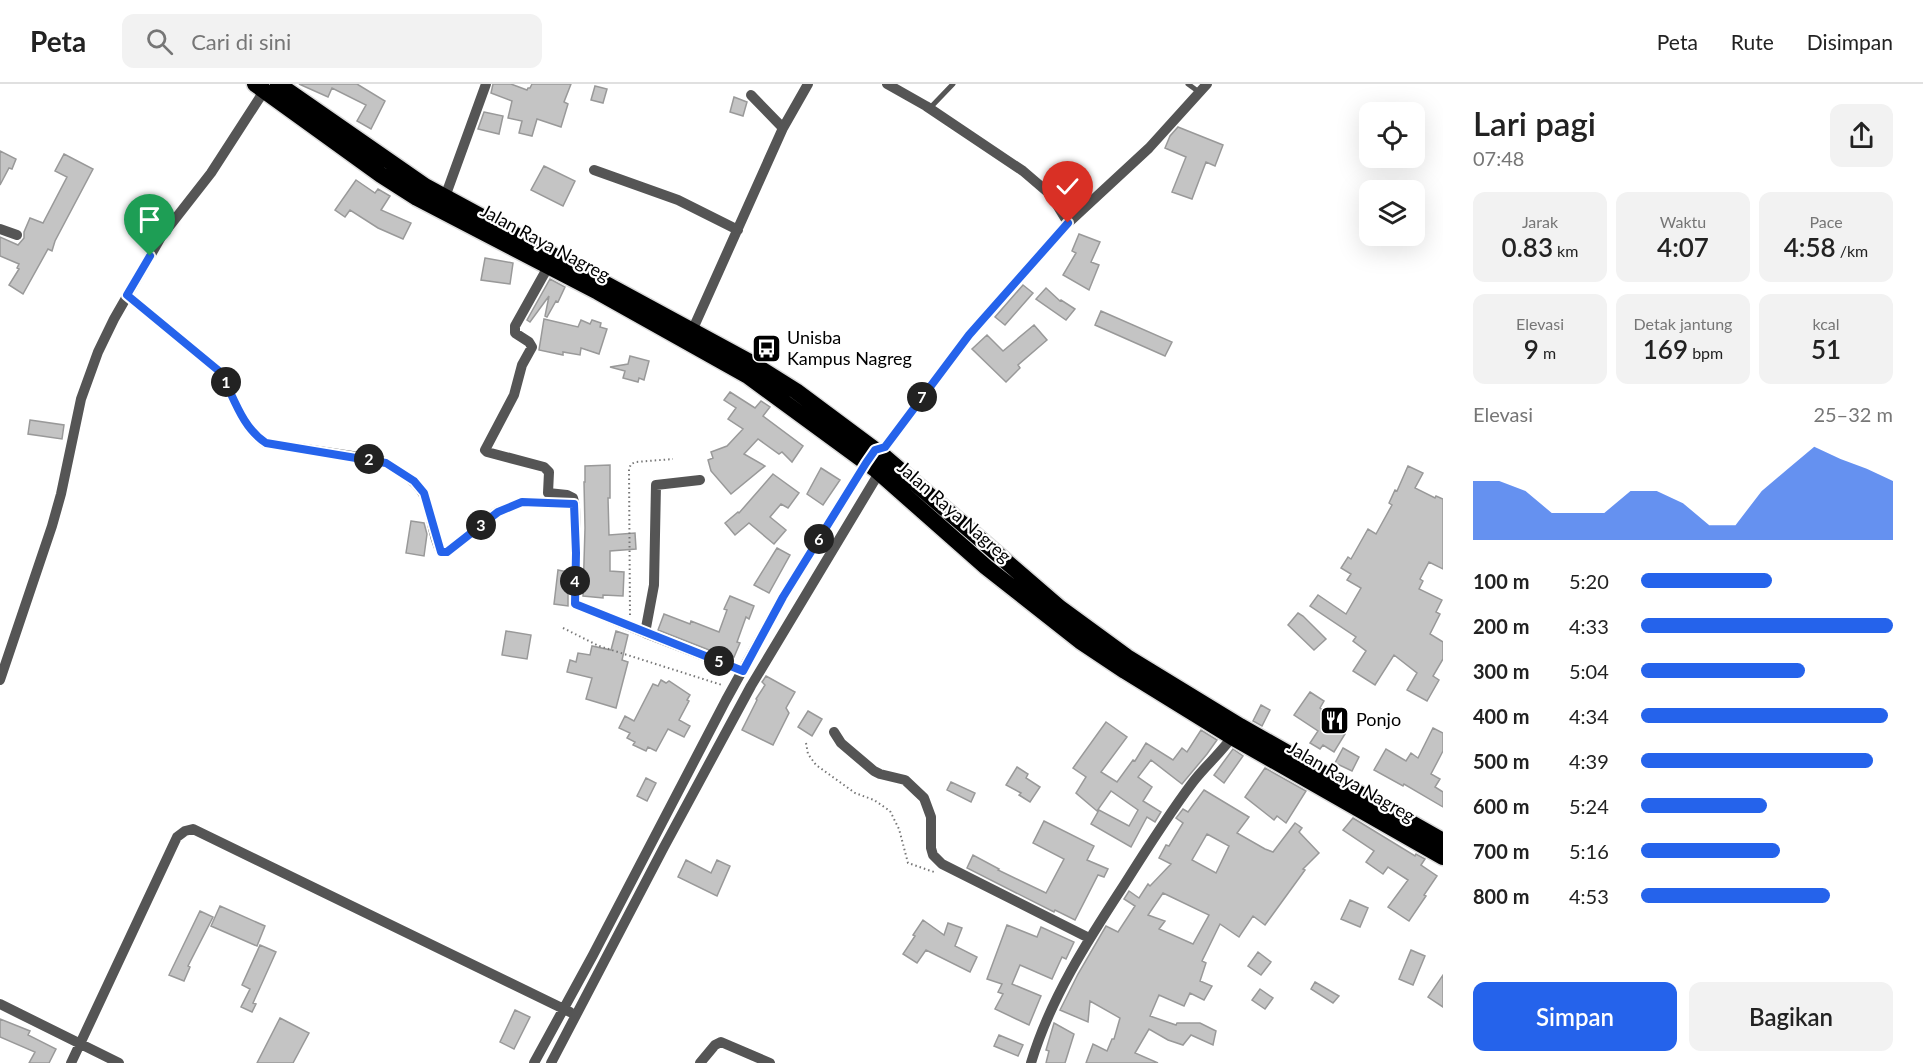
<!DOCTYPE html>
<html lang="id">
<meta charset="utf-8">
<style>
:root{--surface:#fff;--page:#f2f2f2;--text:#222;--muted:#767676;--line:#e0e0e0;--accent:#2563eb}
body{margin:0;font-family:Lato,sans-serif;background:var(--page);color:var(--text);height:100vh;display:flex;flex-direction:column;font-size:22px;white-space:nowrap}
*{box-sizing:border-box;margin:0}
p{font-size:20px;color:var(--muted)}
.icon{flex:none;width:33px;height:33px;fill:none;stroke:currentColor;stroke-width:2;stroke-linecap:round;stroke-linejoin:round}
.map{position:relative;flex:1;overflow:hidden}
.panel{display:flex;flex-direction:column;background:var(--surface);width:480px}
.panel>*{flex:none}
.fabs{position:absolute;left:1359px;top:18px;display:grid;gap:12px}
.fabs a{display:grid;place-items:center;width:66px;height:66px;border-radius:12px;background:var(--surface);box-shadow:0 6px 24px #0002;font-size:30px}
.pin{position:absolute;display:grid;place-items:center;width:51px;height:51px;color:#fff;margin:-62px -26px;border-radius:50% 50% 50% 0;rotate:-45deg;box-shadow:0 0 6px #0007}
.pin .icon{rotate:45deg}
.km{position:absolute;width:30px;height:30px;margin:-15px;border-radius:50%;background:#222;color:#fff;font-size:16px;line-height:30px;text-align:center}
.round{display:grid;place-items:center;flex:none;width:63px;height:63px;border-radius:12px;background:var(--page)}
.headline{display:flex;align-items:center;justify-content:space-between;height:102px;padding:0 30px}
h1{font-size:33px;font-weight:600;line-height:45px}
.figures{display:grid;grid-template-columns:repeat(3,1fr);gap:9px;height:102px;padding:6px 30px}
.figures div{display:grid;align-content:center;border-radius:12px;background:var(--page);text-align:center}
.figures b{font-size:26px;font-weight:600}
.figures small{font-size:16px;font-weight:400}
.figures p{font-size:16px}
.chart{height:168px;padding:12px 30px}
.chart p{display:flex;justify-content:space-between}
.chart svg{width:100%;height:108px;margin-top:6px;fill:var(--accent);opacity:.7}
.action{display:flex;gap:12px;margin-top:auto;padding:12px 30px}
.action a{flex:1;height:69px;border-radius:12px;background:var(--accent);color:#fff;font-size:24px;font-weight:600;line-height:69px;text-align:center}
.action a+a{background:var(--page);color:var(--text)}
ul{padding:0 30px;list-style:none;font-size:20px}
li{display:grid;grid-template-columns:96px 72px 1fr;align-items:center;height:45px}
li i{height:15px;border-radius:8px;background:var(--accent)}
header{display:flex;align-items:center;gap:36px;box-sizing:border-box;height:84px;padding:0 30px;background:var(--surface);border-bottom:2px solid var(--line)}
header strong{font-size:28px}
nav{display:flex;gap:33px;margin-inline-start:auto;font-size:21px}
.search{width:420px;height:54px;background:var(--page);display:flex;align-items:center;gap:15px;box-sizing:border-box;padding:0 21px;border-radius:12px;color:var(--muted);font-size:22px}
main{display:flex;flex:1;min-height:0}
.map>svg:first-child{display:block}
.building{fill:#c4c4c4;stroke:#999;stroke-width:1.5;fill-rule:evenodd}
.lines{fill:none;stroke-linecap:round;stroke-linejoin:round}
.trunk-casing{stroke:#dbdbdb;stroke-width:19}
.path{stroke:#777;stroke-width:2;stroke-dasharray:1.5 3;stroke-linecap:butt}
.service{stroke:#555;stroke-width:5}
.minor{stroke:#555;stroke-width:10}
.trunk{stroke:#000;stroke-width:16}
.route-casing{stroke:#fff;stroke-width:12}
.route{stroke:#2563eb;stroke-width:8}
.labels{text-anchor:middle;stroke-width:4.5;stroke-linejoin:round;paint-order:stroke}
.street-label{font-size:18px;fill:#000;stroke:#fff}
.poi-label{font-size:18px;fill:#000;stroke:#fff;text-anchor:start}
</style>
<header>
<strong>Peta</strong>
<div class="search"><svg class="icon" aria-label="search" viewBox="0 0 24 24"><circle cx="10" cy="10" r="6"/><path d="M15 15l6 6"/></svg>Cari di sini</div>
<nav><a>Peta</a><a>Rute</a><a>Disimpan</a></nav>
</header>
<main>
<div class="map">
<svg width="1443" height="979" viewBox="0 0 1443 979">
<rect width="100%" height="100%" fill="#fff"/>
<!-- building -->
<path class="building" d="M 299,0 L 357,0 L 385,17 L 371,45 L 357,37 L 366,21 L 332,4 L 328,13 Z
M 493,0 L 511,0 L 527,6 L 528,4 L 530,4 L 532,0 L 571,0 L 564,18 L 568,20 L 561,43 L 537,35 L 532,52 L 519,49 L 522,37 L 508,34 L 512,17 L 491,9 Z
M 595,2 L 607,5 L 603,19 L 591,16 Z
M 734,13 L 747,18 L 743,32 L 730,28 Z
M 484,28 L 503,32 L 499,50 L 478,45 Z
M 1178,43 L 1223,61 L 1215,82 L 1206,78 L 1192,115 L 1172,108 L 1186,73 L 1165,64 L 1170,52 Z
M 0,67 L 16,75 L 12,85 L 9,84 L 0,101 Z
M 64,70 L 93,85 L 55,157 L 52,167 L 48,165 L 23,210 L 9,201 L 19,185 L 17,184 L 19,180 L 0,172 L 0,153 L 18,161 L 24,154 L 24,148 L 30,134 L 43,139 L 67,93 L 55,87 Z
M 544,82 L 575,97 L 563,122 L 531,106 Z
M 356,96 L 375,109 L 378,105 L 390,112 L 381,126 L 411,139 L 403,155 L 378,144 L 350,126 L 345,133 L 335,126 Z
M 1079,150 L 1100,158 L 1091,178 L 1099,181 L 1089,206 L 1063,191 L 1076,169 L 1072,167 Z
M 485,174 L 513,179 L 510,200 L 481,196 Z
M 550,195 L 565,203 L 558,218 L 556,217 L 547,233 L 545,232 L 549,212 L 530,238 L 527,236 Z
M 1023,201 L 1033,209 L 1005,241 L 995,233 Z
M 1046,204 L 1060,217 L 1061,216 L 1075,225 L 1066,236 L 1036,215 Z
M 1101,227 L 1172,258 L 1165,272 L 1095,241 Z
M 544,235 L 578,243 L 581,236 L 590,240 L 592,236 L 601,239 L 600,243 L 607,245 L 599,270 L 581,264 L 580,271 L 563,268 L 563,271 L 539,266 Z
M 1034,241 L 1047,256 L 1018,281 L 1020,284 L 1006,298 L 972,265 L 987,251 L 1003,267 Z
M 630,272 L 649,277 L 644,296 L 639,294 L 638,298 L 623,294 L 625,287 L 610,283 L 628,280 Z
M 730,308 L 755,324 L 761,317 L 770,323 L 763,332 L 803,362 L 792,378 L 782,368 L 779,370 L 758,355 L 744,370 L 765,382 L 731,410 L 711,387 L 708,376 L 713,374 L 711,368 L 727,362 L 743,345 L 728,335 L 736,324 L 724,316 Z
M 30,336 L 64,341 L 62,355 L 28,350 Z
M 610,381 L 610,414 L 608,414 L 609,451 L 635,449 L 636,465 L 610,467 L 610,487 L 624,488 L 623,512 L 603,511 L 603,514 L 583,512 L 585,444 L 584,398 L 585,398 L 585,382 Z
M 1408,382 L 1423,389 L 1415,404 L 1435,414 L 1436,412 L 1443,415 L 1443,485 L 1429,478 L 1420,495 L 1423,497 L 1419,505 L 1442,516 L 1436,528 L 1440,530 L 1430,550 L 1443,558 L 1443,575 L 1433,592 L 1439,596 L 1427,617 L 1407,606 L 1417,589 L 1394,571 L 1375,601 L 1353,587 L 1366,567 L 1353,557 L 1356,553 L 1310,522 L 1318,511 L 1346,530 L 1361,504 L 1347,496 L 1351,490 L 1341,484 L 1348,473 L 1351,475 L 1368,445 L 1376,450 L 1392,421 L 1389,419 L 1395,406 L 1397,407 Z
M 821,384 L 840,396 L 823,421 L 807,410 Z
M 773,390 L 799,409 L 788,424 L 781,420 L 770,433 L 786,446 L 774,460 L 749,439 L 735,451 L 725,439 L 738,428 L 739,429 Z
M 411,437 L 424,439 L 427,450 L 424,472 L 406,469 Z
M 777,464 L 790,471 L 769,509 L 754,501 Z
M 558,486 L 568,488 L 568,522 L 554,520 Z
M 730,512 L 754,522 L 749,535 L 746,533 L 737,558 L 740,559 L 734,573 L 728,570 L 727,573 L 658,546 L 664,530 L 690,540 L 691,537 L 719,548 L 727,526 L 724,525 Z
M 1298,529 L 1303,532 L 1326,555 L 1314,566 L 1288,541 Z
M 506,547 L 531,551 L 527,575 L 502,571 Z
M 616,547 L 628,551 L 622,576 L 628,578 L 616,624 L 586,615 L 592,594 L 567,588 L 570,576 L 576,578 L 578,569 L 590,571 L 592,562 L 611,566 Z
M 766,592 L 795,608 L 786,624 L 789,629 L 773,661 L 742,646 L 757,616 L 756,615 L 765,601 L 762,598 Z
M 661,596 L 666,599 L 669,597 L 690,611 L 687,616 L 689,617 L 679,636 L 690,642 L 684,653 L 668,645 L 656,667 L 648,663 L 646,667 L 633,661 L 635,658 L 627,654 L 630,649 L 619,644 L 625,632 L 634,637 L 653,600 L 658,602 Z
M 1310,608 L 1324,617 L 1320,624 L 1340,638 L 1336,644 L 1345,650 L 1334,668 L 1323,661 L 1320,665 L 1310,659 L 1318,647 L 1294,631 Z
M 1261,621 L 1270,626 L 1262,642 L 1253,637 Z
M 808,627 L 822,635 L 812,652 L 798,643 Z
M 1106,638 L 1127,653 L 1101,688 L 1117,698 L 1133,676 L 1135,677 L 1146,659 L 1173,676 L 1182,664 L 1187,668 L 1201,646 L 1217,656 L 1207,670 L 1182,700 L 1151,676 L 1138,693 L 1152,703 L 1143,717 L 1161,728 L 1155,738 L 1147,733 L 1131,763 L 1091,740 L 1099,726 L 1129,742 L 1138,726 L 1111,707 L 1097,727 L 1076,709 L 1086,693 L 1073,684 Z
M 1433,644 L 1443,649 L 1443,667 L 1431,690 L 1440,695 L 1435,703 L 1443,708 L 1443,723 L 1404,700 L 1403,702 L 1374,686 L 1386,665 L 1406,677 L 1411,669 L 1418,674 Z
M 1343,664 L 1359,673 L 1352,687 L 1335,679 Z
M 1233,665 L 1243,672 L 1224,699 L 1214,691 Z
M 1017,683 L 1028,690 L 1026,694 L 1040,703 L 1030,718 L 1019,711 L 1021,709 L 1006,701 Z
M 1265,684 L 1306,707 L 1286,739 L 1277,732 L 1274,736 L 1245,713 Z
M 646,694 L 656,699 L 647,717 L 637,712 Z
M 951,698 L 975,709 L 971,718 L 947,706 Z
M 1204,706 L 1249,733 L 1237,749 L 1265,765 L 1273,768 L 1295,739 L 1302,744 L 1299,748 L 1319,769 L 1303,785 L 1305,786 L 1265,841 L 1253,832 L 1239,853 L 1220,840 L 1202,877 L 1206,879 L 1200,897 L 1212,902 L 1204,916 L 1190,909 L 1184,922 L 1159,911 L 1150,932 L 1176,941 L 1177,939 L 1200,939 L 1216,947 L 1213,961 L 1191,951 L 1183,961 L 1168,956 L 1149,945 L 1135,969 L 1158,979 L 1086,979 L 1093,960 L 1107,967 L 1112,955 L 1114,955 L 1120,934 L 1090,917 L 1088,938 L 1060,926 L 1078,890 L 1106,842 L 1118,848 L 1135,822 L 1124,815 L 1129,807 L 1139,814 L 1148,800 L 1150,802 L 1171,780 L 1159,774 L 1166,761 L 1169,762 L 1183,739 L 1176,734 L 1183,725 L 1188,728 ZM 1207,750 L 1229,762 L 1216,789 L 1192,776 ZM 1163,809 L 1209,831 L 1193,860 L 1159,845 L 1165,837 L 1148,831 Z
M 1353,734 L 1415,772 L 1416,770 L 1425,775 L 1421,781 L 1437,792 L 1424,811 L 1426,812 L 1409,837 L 1388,823 L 1408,796 L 1388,783 L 1383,790 L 1366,778 L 1374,767 L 1343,746 Z
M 1044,737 L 1094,762 L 1087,776 L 1108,785 L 1104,793 L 1098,791 L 1075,836 L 1055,826 L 1054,828 L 967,784 L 973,771 L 999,785 L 998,786 L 1046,809 L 1064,775 L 1033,759 Z
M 686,776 L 711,789 L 717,776 L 730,782 L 717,812 L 678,793 Z
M 1350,816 L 1368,824 L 1360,843 L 1341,835 Z
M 220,822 L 265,842 L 257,862 L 211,842 Z
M 200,827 L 213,833 L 188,882 L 190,883 L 184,897 L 169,891 Z
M 923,836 L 944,851 L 948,839 L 962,844 L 955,862 L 977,873 L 970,888 L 926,866 L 917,879 L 903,870 L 915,852 L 913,851 Z
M 1007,841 L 1037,853 L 1041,843 L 1074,858 L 1066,875 L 1062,873 L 1052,895 L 1020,881 L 1012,900 L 1041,912 L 1029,941 L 995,925 L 1003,910 L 998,908 L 1002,900 L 987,895 Z
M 260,861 L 276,868 L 253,919 L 256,920 L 252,928 L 241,923 L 250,905 L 242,901 Z
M 1411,866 L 1425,872 L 1413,901 L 1399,895 Z
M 1258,868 L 1271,878 L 1261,891 L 1248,882 Z
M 1443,891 L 1443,923 L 1428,913 Z
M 1315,898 L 1339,912 L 1333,919 L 1311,905 Z
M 1260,905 L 1273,914 L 1265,925 L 1252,916 Z
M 515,926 L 530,933 L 514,965 L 500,958 Z
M 280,934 L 309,949 L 293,979 L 257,979 Z
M 0,935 L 30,947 L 28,951 L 56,965 L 49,979 L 29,979 L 35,968 L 0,953 Z
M 1054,939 L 1074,950 L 1065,979 L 1046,979 L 1049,967 L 1046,966 Z
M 999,951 L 1023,961 L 1018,972 L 994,962 Z"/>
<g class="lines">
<defs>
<path id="trunk" d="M 255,0 L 381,91 L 417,114 L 598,208 L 748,292 L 875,385 L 986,483 L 1080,557 L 1125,587 L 1232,653 L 1443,773
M 278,0 L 425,102 L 748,277 L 796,307 L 886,374 L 1060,524 L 1127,573 L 1240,642 L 1443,757"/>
</defs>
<!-- trunk casing -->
<use href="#trunk" class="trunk-casing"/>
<!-- path -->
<path class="path" d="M 630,531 L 629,385 L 631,380 L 636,378 L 673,375
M 563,544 L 599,562 L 722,601
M 806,659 L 808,670 L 816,681 L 855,709 L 874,716 L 890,727 L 899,745 L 908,779 L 934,788"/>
<!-- service -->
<path class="service" d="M 1188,0 L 1199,8
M 929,25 L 953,0"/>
<!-- minor -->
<path class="minor" d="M 887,0 L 926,22 L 1023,87 L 1051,111 L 1068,139
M 783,44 L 808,0
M 594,86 L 678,116 L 738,146
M 445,113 L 486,0
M 0,145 L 17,151
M 548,183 L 515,242 L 515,249 L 529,258 L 532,263 L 522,281 L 514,311 L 485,366 L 487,368 L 544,383 L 549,388 L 548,409 L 567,411 L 573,414 L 575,422 L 576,469 L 575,520 L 645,549
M 127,211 L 219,287 L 223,293 C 235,317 243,344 265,359 L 379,376 C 388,379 395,385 403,390 C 438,412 425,437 441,468 L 447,468 L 497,428 L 522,418 L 574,420
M 692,247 L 783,44 L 751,11
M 700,396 L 656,401 L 654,501 L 645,549 L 743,587
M 0,596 L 52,442 L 61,410 L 81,315 L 98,268 L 114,235 L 161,153 L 211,89 L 264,7
M 834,648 L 841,659 L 874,687 L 880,690 L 905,696 L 924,714 L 931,733 L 931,764 L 933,771 L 942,780 L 1089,854
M 0,920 L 119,979
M 71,979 L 177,753 L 185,747 L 193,745 L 570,928
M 534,979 L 593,871 L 726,616 L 783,513 L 866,379 L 875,366 L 885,363 L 969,251 L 1068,139 L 1149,64 L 1207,0
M 551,979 L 664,763 L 751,602 L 882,384
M 700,979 L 715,961 L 721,958 L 770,979
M 1031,979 C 1050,915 1088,856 1124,801 C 1146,766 1168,731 1193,698 C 1206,681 1223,667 1235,649"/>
<!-- trunk -->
<use href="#trunk" class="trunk"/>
</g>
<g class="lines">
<defs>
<path id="route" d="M 150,172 L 127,211 L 219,287 L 223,293 C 235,317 243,344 266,359 L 386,379 L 414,397 L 424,409 L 441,468 L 447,468 L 498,428 L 522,418 L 574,420 L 576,469 L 575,520 L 743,587 L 783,513 L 866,379 L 875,366 L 885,363 L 969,251 L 1068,139"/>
</defs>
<!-- route casing -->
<use href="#route" class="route-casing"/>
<!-- route -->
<use href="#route" class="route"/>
</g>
<!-- icons -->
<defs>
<symbol id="bus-square" viewBox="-11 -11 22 22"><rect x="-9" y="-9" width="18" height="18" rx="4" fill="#000" stroke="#fff"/><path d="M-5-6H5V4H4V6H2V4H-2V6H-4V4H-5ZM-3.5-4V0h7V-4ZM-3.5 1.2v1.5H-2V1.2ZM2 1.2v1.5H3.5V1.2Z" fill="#fff"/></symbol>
<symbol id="restaurant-square" viewBox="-11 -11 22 22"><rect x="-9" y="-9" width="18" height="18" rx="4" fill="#000" stroke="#fff"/><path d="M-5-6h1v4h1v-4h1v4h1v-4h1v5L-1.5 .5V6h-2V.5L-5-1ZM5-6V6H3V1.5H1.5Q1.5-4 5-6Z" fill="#fff"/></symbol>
</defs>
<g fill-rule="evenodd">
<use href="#bus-square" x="750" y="248" width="33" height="33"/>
<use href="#restaurant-square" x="1318" y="620" width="33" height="33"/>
</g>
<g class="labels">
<!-- street labels -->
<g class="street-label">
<text transform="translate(545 159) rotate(28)" y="6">Jalan Raya Nagreg</text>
<text transform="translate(954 428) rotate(41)" y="6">Jalan Raya Nagreg</text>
<text transform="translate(1351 698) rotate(30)" y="6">Jalan Raya Nagreg</text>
</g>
<!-- poi labels -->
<g class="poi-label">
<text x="787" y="260">Unisba<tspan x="787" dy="21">Kampus Nagreg</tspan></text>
<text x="1356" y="642">Ponjo</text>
</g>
</g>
</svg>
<div class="fabs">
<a><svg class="icon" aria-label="locate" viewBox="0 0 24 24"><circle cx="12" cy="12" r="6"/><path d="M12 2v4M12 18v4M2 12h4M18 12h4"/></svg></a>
<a><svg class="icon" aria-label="layers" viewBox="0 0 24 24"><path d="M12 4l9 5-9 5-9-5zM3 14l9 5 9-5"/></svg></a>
</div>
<div class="pin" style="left:150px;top:172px;background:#1e9e55"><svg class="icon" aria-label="arrive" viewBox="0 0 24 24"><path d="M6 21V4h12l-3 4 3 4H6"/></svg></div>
<div class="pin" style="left:1068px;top:139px;background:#d93025"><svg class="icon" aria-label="check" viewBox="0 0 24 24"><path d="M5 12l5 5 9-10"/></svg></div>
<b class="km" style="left:226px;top:298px">1</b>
<b class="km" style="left:369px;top:375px">2</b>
<b class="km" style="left:481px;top:441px">3</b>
<b class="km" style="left:575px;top:497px">4</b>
<b class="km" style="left:719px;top:577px">5</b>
<b class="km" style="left:819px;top:455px">6</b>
<b class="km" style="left:922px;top:313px">7</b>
</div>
<section class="panel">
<div class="headline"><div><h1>Lari pagi</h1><p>07:48</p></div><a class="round"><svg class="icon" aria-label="share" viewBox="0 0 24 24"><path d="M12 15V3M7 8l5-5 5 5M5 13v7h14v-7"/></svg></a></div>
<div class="figures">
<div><p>Jarak</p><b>0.83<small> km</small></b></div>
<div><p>Waktu</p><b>4:07</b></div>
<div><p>Pace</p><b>4:58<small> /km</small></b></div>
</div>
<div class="figures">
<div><p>Elevasi</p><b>9<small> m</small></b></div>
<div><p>Detak jantung</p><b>169<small> bpm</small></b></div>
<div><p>kcal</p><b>51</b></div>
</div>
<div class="chart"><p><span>Elevasi</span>25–32 m</p>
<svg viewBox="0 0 160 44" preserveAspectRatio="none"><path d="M0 44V20L10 20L20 24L30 33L40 33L50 33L60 24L70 24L80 29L90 38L100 38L110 24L120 15L130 6L140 11L150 15L160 20V44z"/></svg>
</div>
<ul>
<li><b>100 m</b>5:20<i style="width:52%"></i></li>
<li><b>200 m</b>4:33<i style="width:100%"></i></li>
<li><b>300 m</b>5:04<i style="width:65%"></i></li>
<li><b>400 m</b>4:34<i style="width:98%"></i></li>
<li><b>500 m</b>4:39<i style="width:92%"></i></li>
<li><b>600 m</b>5:24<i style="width:50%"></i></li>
<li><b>700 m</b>5:16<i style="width:55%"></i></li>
<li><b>800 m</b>4:53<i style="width:75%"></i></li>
</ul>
<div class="action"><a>Simpan</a><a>Bagikan</a></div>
</section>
</main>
